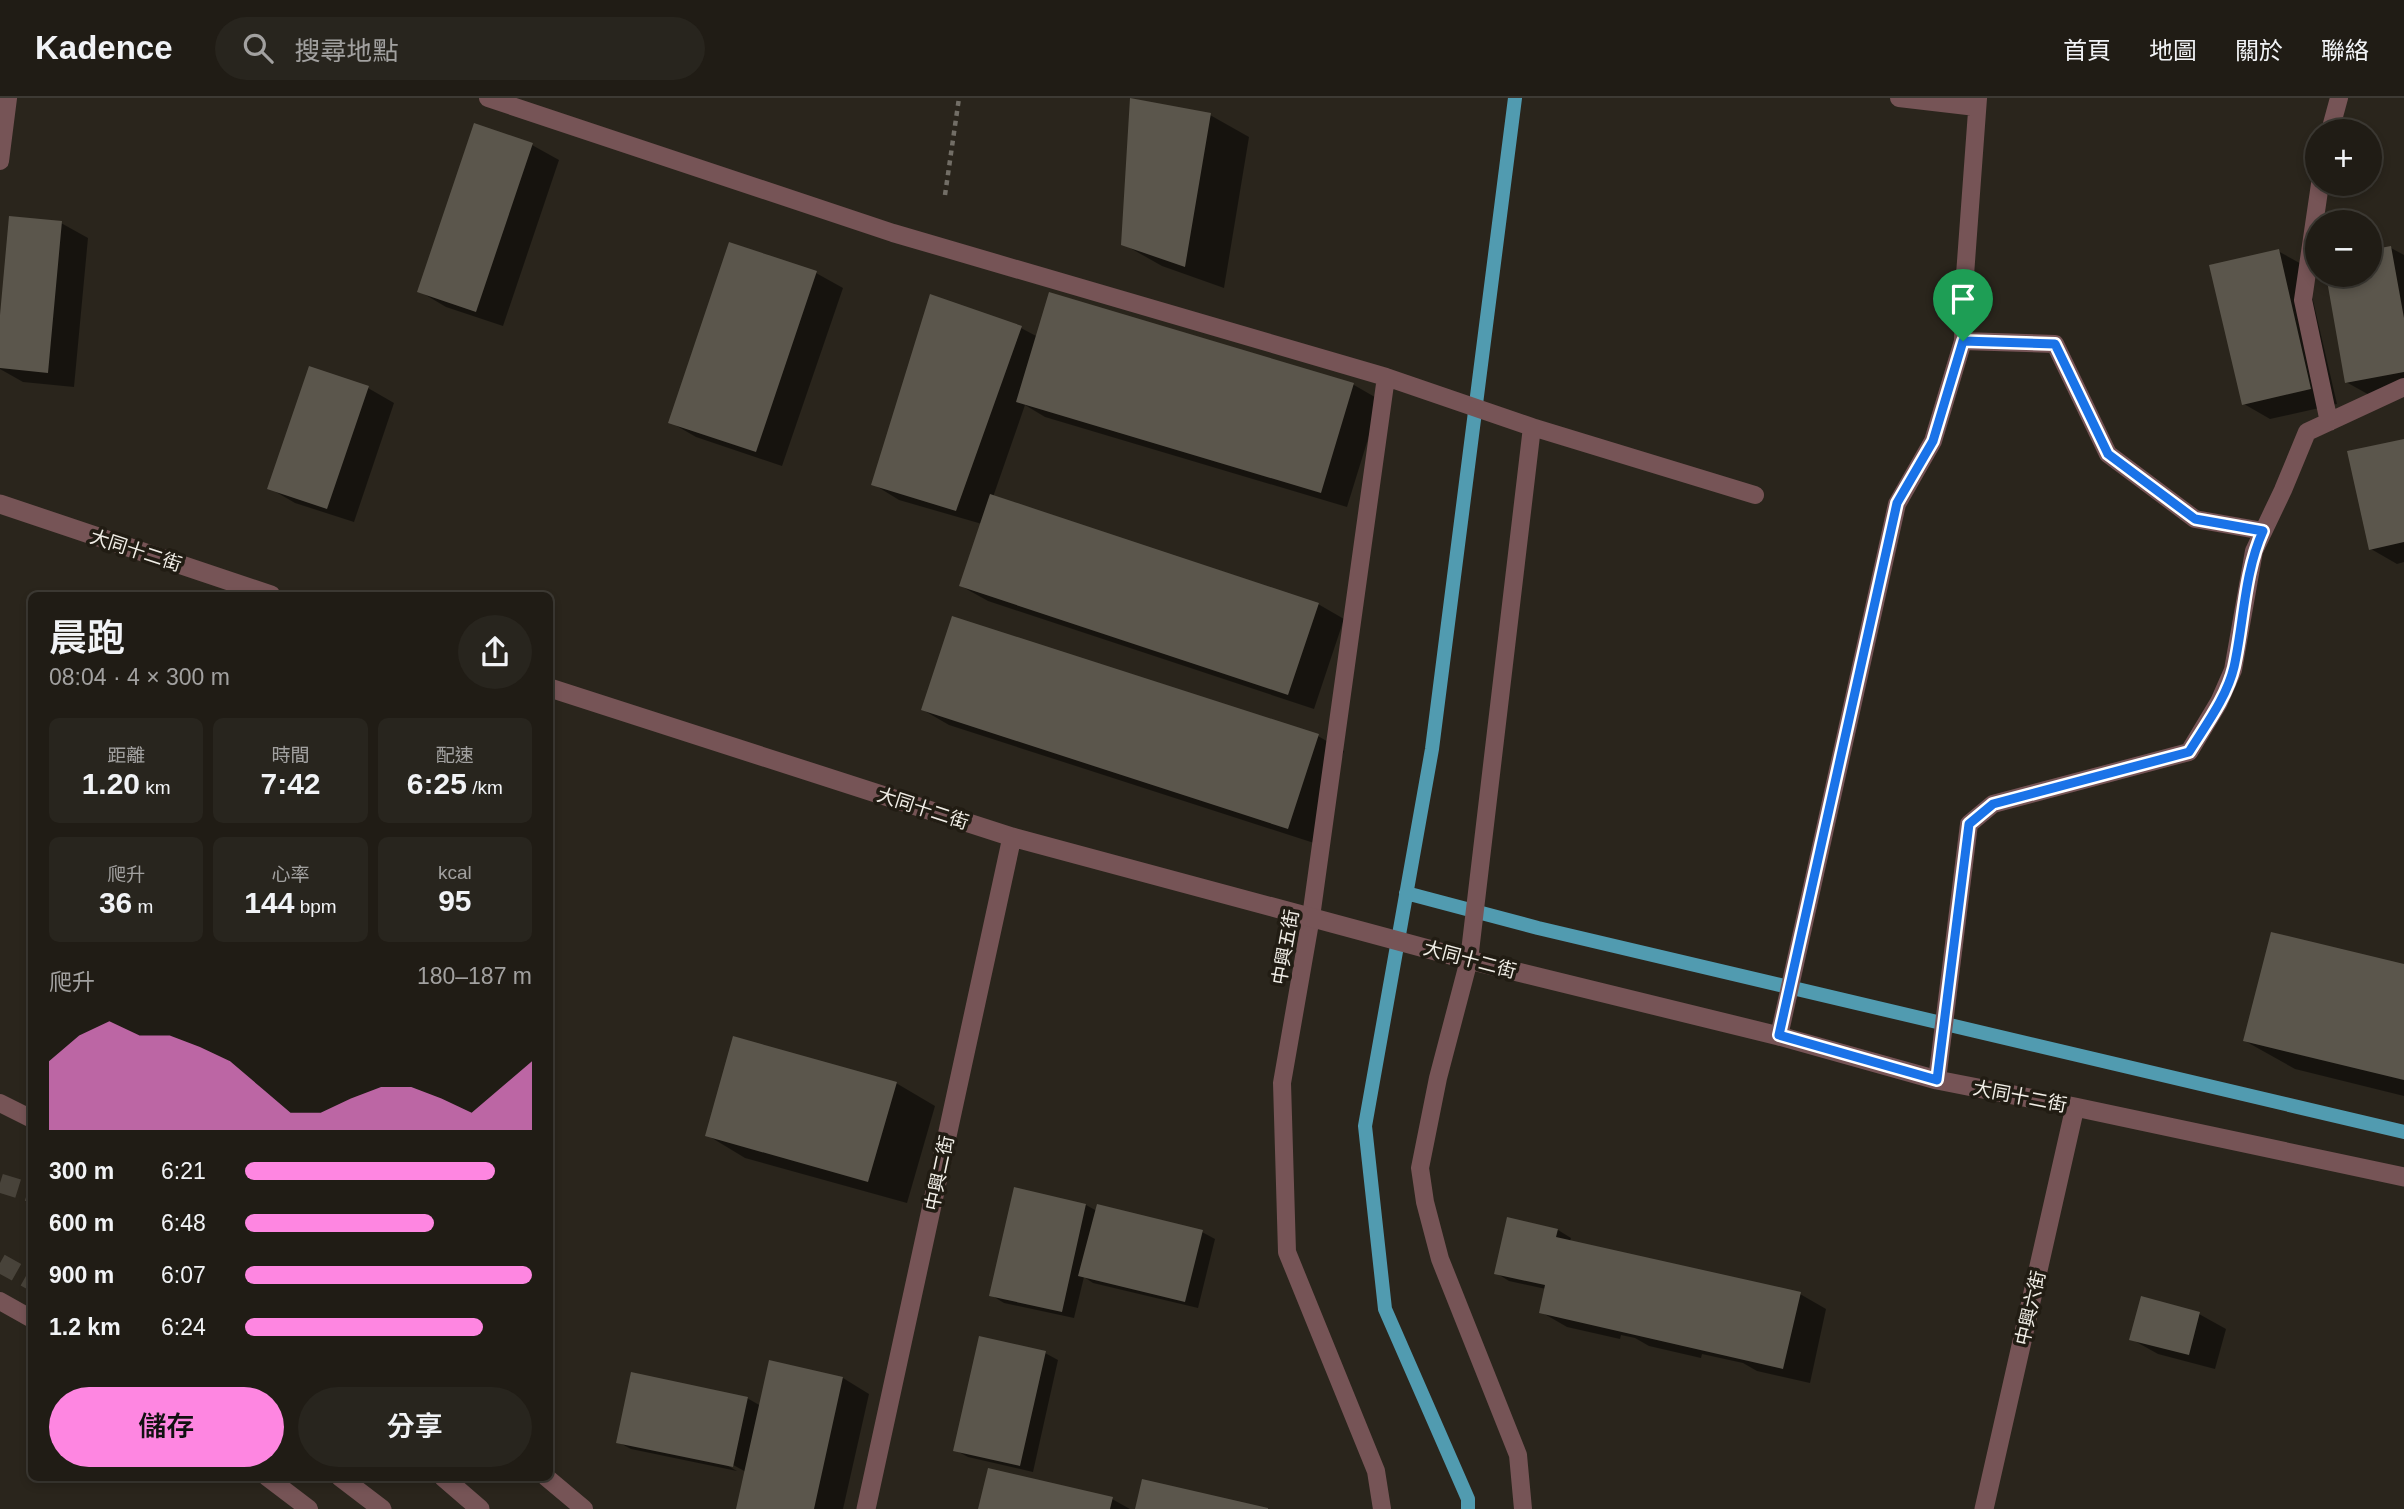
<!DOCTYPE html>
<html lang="zh-TW">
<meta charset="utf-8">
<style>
:root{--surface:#201c15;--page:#28251e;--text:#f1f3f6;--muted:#a2a1a0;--line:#3d3a34;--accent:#fe86e1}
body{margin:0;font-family:Helvetica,"Noto Sans TC",sans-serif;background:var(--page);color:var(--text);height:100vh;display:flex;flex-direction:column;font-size:26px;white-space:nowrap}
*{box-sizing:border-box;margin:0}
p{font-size:23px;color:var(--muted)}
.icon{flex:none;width:38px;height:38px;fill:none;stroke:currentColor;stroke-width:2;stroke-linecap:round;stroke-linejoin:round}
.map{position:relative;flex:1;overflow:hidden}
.drawer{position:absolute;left:28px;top:494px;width:525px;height:889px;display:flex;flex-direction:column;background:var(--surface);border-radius:10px;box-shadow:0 4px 10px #0003,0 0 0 2px var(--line)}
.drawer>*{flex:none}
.controls{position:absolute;left:2305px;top:21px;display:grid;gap:14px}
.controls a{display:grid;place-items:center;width:77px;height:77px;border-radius:50%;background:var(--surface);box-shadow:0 4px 10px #0003,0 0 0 2px var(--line);font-size:35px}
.pin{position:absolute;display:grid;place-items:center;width:60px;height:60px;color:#fff;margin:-72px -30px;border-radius:50% 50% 50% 0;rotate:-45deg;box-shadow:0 0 7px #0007}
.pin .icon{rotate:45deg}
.round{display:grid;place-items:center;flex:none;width:74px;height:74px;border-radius:37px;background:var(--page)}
.head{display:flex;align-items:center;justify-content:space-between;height:119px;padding:0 21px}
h1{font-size:38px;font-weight:600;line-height:52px}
.stats{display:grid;grid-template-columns:repeat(3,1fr);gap:10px;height:119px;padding:7px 21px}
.stats div{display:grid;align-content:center;border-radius:10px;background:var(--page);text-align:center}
.stats b{font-size:30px;font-weight:600}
.stats small{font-size:19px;font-weight:400}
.stats p{font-size:19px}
.chart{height:196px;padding:14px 21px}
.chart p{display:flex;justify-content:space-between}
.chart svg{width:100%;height:126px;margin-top:7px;fill:var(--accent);opacity:.7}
.action{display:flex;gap:14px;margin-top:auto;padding:14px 21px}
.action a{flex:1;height:80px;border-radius:42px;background:var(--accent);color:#111;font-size:28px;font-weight:600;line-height:80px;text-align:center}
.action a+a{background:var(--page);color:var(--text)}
ul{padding:0 21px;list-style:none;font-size:23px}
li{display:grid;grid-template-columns:112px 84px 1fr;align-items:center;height:52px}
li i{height:18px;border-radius:9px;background:var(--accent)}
header{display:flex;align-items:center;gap:42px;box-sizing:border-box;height:98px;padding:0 35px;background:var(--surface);border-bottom:2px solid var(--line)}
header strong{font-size:33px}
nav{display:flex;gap:38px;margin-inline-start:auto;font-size:24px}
.search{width:490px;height:63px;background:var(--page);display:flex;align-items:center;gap:18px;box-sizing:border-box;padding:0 24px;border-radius:38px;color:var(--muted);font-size:26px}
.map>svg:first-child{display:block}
.shadow{fill:#0007}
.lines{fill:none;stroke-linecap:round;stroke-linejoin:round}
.stream{stroke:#519bb0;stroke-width:14}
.building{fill:#5b564c}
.tertiary-tunnel{stroke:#48433a;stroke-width:19;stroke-dasharray:19 10;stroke-linecap:butt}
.path{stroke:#726e66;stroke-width:4.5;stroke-dasharray:5 5;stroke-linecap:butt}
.service{stroke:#765456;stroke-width:18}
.minor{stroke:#765456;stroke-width:19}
.tertiary{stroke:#765456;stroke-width:19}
.route-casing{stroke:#fff;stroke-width:14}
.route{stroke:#1a73e8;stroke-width:9}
.labels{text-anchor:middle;stroke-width:7;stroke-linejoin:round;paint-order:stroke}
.street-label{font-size:19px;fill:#f1eee7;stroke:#211c13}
</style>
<header>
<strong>Kadence</strong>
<div class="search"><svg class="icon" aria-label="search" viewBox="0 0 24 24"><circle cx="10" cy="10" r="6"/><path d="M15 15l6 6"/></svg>搜尋地點</div>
<nav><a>首頁</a><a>地圖</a><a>關於</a><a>聯絡</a></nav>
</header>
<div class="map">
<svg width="2404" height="1411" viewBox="0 0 2404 1411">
<rect width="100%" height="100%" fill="#2a251c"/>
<!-- shadow -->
<path class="shadow" d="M 1210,17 L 1249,39 L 1224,190 L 1162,168 L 1123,146 Z
M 532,47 L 559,62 L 503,228 L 446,209 L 419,193 Z
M 61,125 L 88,140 L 74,289 L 23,284 L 0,271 L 0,236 Z
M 2391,150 L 2404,157 L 2404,294 L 2373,299 L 2346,284 L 2327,177 L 2370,177 L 2370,153 Z
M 2278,153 L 2305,168 L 2337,306 L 2270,321 L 2244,306 Z
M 816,175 L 843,190 L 782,368 L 696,339 L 670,324 Z
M 1051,196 L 1354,287 L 1380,302 L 1347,409 L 1045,319 L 1025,307 L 993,399 L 1318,506 L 1344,521 L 1314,611 L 988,503 L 961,488 L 982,426 L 899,402 L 873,386 L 1021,230 L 1038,239 Z
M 368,290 L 394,305 L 354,424 L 295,405 L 269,390 Z
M 2404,342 L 2404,464 L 2397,466 L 2371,451 Z
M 923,612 L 1318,638 L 1344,653 L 1314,745 L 949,627 Z
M 2404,868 L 2404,998 L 2295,971 L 2245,943 Z
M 896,985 L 935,1008 L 907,1105 L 745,1060 L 707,1037 Z
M 1016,1092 L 1086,1107 L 1097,1113 L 1202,1134 L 1215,1141 L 1198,1210 L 1093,1185 L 1084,1179 L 1074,1220 L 1004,1205 L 991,1197 Z
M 1509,1121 L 1558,1132 L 1571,1140 L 1570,1143 L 1800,1196 L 1826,1211 L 1810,1285 L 1757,1273 L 1743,1265 L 1702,1256 L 1701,1260 L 1649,1248 L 1635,1240 L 1621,1237 L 1620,1241 L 1567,1229 L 1541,1214 L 1546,1191 L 1509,1183 L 1496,1175 Z
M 2199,1216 L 2226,1231 L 2215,1271 L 2158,1256 L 2131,1241 Z
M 1045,1255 L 1058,1262 L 1033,1374 L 968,1359 L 955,1352 Z
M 771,1264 L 843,1280 L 869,1296 L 843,1411 L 738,1411 L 746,1374 L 726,1363 L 725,1366 L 737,1373 L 631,1351 L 618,1344 L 747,1300 L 761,1308 Z
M 1112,1401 L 1130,1411 L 980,1411 Z"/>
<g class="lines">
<!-- stream -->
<path class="stream" d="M 1406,795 L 1538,830 L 2404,1034
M 1468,1411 L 1468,1401 L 1385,1211 L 1365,1028 L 1432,651 L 1515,0"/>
</g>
<!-- building -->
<path class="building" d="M 1130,0 L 1211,15 L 1185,169 L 1121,147 Z
M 474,25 L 533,45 L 476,214 L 417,194 Z
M 9,118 L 62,123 L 48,275 L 0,270 L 0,217 Z
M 729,144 L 817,173 L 756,354 L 668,325 Z
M 2391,148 L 2404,220 L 2404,274 L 2345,285 L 2326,177 L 2370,177 L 2370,152 Z
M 2279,151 L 2311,291 L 2242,307 L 2209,167 Z
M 1049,194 L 1354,285 L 1321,395 L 1016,304 Z
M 930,196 L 1022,228 L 956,413 L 871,387 Z
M 309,268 L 369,288 L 327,411 L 267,391 Z
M 2404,341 L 2404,444 L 2369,452 L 2347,353 Z
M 990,396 L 1319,505 L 1288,597 L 959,488 Z
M 952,518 L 1319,636 L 1288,731 L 921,612 Z
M 2271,834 L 2404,866 L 2404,982 L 2243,943 Z
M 733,938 L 897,984 L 868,1084 L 705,1038 Z
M 1014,1089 L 1086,1106 L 1062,1214 L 989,1198 Z
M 1097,1106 L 1203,1132 L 1185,1204 L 1078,1178 Z
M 1507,1119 L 1558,1131 L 1556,1139 L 1801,1194 L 1783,1271 L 1539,1215 L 1545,1187 L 1494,1176 Z
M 2141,1198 L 2200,1214 L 2189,1257 L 2129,1242 Z
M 979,1238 L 1046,1253 L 1020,1368 L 953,1353 Z
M 769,1262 L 843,1279 L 814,1411 L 736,1411 Z
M 631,1274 L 748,1299 L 733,1369 L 616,1345 Z
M 988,1370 L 1113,1399 L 1110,1411 L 978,1411 Z
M 1142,1381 L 1268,1410 L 1268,1411 L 1135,1411 Z"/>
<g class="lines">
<!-- tertiary-tunnel -->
<path class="tertiary-tunnel" d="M 0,1085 L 32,1095
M 0,1165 L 32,1183"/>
<!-- path -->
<path class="path" d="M 945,97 L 959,0"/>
<!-- service -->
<path class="service" d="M 488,0 L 893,135 L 1386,279 L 1532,329 L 1755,397
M 1899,0 L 1976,9
M 2330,33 L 2339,0
M 0,63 L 8,0
M 2320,86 L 2303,202 L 2329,324
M 1963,243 L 2055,246 L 2108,356 L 2195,421 L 2263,433
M 1779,938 L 1897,406 L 1933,343 L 1963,243 L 1965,177 L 1978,0
M 1937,982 L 1969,726 L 1993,706 L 2189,654 L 2219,604 L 2233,572 L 2254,453 L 2283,392 L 2307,334 L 2404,289
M 0,1005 L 32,1021
M 0,1203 L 32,1221
M 267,1379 L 309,1411
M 546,1379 L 584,1411
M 1382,1411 L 1376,1373 L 1287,1154 L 1282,985 L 1311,819 L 1386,279
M 1523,1411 L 1518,1357 L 1440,1161 L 1425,1104 L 1420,1070 L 1438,980 L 1469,862 L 1532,329"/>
<!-- minor -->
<path class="minor" d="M 0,406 L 271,497
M 550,590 L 1012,739 L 1469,862 L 1779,938 L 1937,982 L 2075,1009 L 2404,1079
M 866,1411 L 1012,739
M 1984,1411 L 2075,1009"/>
<!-- tertiary -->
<path class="tertiary" d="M 340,1379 L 382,1411
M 443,1379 L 480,1411"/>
</g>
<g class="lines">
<defs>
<path id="route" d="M 1963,243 L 2055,246 L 2108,356 L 2195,421 L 2263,433 C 2244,475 2244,524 2234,569 C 2227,599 2205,628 2189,654 L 1993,706 L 1969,726 L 1937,982 L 1779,937 L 1897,405 L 1933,343 Z"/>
</defs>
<!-- route casing -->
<use href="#route" class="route-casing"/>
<!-- route -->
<use href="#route" class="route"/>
</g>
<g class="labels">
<!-- street labels -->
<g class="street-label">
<text transform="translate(136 452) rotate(18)" y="7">大同十二街</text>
<text transform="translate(923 710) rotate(18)" y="7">大同十二街</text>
<text transform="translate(1285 849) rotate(-80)" y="7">中興五街</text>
<text transform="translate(1470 861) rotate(15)" y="7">大同十二街</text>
<text transform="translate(2020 998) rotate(11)" y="7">大同十二街</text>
<text transform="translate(939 1075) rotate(-78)" y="7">中興二街</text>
<text transform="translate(2030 1210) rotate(-77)" y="7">中興六街</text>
</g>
</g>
</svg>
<div class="controls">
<a>+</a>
<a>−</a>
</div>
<div class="pin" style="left:1963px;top:243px;background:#1e9e55"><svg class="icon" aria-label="arrive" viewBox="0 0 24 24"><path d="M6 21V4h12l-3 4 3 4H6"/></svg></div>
<section class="drawer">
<div class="head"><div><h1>晨跑</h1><p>08:04 · 4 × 300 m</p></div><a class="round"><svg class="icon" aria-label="share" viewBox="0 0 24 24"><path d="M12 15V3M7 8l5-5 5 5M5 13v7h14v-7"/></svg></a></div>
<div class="stats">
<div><p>距離</p><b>1.20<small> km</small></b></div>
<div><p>時間</p><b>7:42</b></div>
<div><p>配速</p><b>6:25<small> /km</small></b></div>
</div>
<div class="stats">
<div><p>爬升</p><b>36<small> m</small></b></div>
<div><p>心率</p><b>144<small> bpm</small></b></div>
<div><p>kcal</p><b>95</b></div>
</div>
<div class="chart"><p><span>爬升</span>180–187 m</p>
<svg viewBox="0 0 160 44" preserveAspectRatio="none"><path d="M0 44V20L10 11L20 6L30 11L40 11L50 15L60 20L70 29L80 38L90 38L100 33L110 29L120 29L130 33L140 38L150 29L160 20V44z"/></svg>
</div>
<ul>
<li><b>300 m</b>6:21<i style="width:87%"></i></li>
<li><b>600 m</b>6:48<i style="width:66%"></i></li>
<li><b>900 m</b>6:07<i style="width:100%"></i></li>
<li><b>1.2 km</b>6:24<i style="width:83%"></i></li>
</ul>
<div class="action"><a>儲存</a><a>分享</a></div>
</section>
</div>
